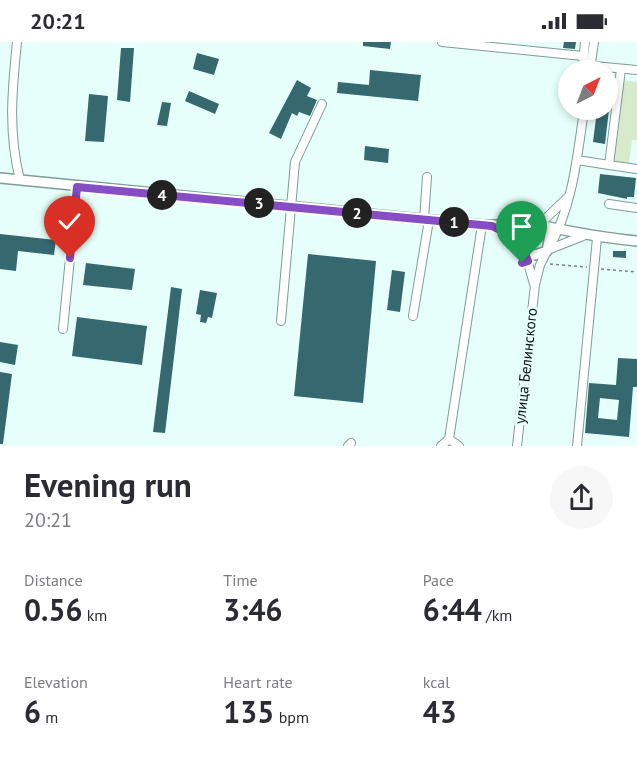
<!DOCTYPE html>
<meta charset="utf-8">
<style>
:root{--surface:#fff;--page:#f7f7f7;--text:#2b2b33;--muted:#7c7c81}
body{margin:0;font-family:"PT Sans",sans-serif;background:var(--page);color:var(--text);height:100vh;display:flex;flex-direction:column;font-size:22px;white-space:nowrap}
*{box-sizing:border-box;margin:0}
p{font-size:20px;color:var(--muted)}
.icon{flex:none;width:33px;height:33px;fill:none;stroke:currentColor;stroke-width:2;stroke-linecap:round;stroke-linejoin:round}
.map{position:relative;height:404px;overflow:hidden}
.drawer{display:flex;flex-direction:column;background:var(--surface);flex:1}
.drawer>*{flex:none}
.needle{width:39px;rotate:42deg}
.buttons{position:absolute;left:558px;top:18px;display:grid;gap:12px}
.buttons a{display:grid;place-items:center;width:60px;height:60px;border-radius:50%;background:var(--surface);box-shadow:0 3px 9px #0003;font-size:30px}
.pin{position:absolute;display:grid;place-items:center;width:51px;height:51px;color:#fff;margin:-62px -26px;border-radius:50% 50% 50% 0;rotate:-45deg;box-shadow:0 0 6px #0007}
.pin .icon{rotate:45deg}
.km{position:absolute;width:30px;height:30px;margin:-15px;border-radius:50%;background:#222;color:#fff;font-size:16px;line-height:30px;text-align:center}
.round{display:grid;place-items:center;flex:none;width:63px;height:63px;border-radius:32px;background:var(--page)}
.headline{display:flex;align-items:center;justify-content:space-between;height:102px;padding:0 24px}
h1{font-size:33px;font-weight:800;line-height:45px}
.metrics{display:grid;grid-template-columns:repeat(3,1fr);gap:9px;height:102px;padding:6px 24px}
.metrics div{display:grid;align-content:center}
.metrics b{font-size:30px;font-weight:800}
.metrics small{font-size:16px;font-weight:400}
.metrics p{font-size:16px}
.status{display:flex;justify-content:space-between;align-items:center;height:42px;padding:0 30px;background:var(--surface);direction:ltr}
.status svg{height:16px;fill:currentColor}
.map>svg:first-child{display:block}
.green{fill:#d8eacc}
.building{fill:#35696f;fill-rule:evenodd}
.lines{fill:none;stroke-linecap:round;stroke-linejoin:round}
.minor-casing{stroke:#7f9c96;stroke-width:10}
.major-casing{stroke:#7f9c96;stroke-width:12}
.path{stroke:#748682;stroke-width:1.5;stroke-dasharray:3 3;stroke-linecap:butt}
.minor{stroke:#fff;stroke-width:8}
.major{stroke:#fff;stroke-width:9}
.route-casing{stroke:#fff;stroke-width:12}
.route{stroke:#874dc4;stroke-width:8}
.labels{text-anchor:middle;stroke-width:6;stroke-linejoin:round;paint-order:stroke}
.street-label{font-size:15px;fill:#050f0d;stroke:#e6fffa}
</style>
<div class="status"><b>20:21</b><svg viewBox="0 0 49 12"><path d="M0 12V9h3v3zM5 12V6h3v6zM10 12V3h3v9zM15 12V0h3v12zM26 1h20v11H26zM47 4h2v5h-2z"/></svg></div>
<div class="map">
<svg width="637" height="404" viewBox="0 0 637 404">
<rect width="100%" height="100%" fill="#e6fffa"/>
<!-- green -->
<path class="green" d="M 622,38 L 637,40 L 637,98 L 632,98 L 629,122 L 612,119 Z"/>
<!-- building -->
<path class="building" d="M 363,0 L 391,0 L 390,7 L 363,4 Z
M 564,0 L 576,0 L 575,7 L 563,6 Z
M 121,6 L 134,6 L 130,60 L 117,58 Z
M 197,11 L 219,17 L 214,33 L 193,27 Z
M 370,28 L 421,33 L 418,59 L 337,51 L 338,40 L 369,43 Z
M 297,38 L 311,46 L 307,54 L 317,58 L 310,74 L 299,70 L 297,74 L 292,71 L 281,97 L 269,91 Z
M 189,49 L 219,62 L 215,72 L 185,59 Z
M 89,52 L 108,54 L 104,100 L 85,99 Z
M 162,60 L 171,61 L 167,84 L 157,83 Z
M 597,68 L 609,68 L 605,102 L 593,100 Z
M 365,104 L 389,107 L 388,121 L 364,118 Z
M 600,132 L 636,136 L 634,155 L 627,155 L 627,157 L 598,151 Z
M 0,192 L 56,198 L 54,213 L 18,209 L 16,229 L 0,227 Z
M 613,209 L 626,209 L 626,216 L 613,215 Z
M 308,212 L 376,219 L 363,361 L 294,354 Z
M 86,221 L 135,227 L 132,248 L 83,243 Z
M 392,228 L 405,230 L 400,270 L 387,268 Z
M 171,245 L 182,247 L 165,391 L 153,390 Z
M 200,248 L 217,251 L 212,276 L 208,275 L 206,281 L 200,280 L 201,273 L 196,272 Z
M 77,275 L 147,284 L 142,323 L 72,314 Z
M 0,300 L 18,303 L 15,323 L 0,320 Z
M 618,316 L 637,317 L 637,345 L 633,345 L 629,395 L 585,391 L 589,341 L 616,343 ZM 600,356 L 619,358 L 617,378 L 598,376 Z
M 0,330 L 12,332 L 3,402 L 0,402 Z"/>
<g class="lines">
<defs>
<path id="minor" d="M 17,0 C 12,49 8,90 20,138
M 442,0 L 583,14
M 585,0 L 583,23 L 637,28
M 621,27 L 609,123 L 637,127
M 590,28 L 594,0
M 577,118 L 609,123
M 609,162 L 637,166
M 424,177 L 427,135
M 539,183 L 569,154
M 494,184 L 521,202
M 549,206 C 573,163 577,116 584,68
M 524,207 L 534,242
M 550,207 L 583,194
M 413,274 L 429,178
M 281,279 L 295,120 L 322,62
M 63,287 L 77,145
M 348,404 L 351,401
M 441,404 L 449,397
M 459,404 L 449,397 L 482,183
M 517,404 L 535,243 L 540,223 L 547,209
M 577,404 L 597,196"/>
<path id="major" d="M 0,136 L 482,183 L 536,183
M 539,183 L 550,193 L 547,209 L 535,213 L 527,210 L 521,202 L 526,188 L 539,183 C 572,190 603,196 637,199"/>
</defs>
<!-- minor casing -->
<use href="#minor" class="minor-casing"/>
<!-- major casing -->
<use href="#major" class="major-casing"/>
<!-- path -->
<path class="path" d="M 550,222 L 587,225
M 601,227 L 637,230"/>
<!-- minor -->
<use href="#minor" class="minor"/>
<!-- major -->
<use href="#major" class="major"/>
</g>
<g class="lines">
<defs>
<path id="route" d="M 70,216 L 77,145 L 492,184 L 514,195 L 521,202 L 528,219 L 522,221"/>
</defs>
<!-- route casing -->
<use href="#route" class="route-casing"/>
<!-- route -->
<use href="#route" class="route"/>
</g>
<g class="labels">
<!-- street labels -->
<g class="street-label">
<text transform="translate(526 324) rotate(-84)" y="5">улица Белинского</text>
</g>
</g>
</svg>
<div class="buttons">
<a><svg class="needle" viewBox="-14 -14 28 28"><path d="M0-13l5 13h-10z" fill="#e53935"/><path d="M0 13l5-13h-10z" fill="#7c7c81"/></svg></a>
</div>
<div class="pin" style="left:522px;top:221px;background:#1e9e55"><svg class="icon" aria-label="arrive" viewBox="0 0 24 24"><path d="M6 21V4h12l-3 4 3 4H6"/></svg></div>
<div class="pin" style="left:70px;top:216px;background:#d93025"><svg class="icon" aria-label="check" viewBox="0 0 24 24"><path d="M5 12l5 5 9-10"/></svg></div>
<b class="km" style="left:454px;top:180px">1</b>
<b class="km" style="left:357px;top:171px">2</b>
<b class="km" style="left:259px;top:161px">3</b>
<b class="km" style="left:162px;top:153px">4</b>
</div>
<section class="drawer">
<div class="headline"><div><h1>Evening run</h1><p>20:21</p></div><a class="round"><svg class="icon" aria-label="share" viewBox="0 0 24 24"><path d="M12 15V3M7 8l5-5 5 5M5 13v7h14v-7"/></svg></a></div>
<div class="metrics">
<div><p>Distance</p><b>0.56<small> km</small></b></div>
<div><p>Time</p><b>3:46</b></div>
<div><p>Pace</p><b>6:44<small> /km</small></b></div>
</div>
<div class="metrics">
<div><p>Elevation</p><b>6<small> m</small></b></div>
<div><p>Heart rate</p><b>135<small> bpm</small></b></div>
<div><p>kcal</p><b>43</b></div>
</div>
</section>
